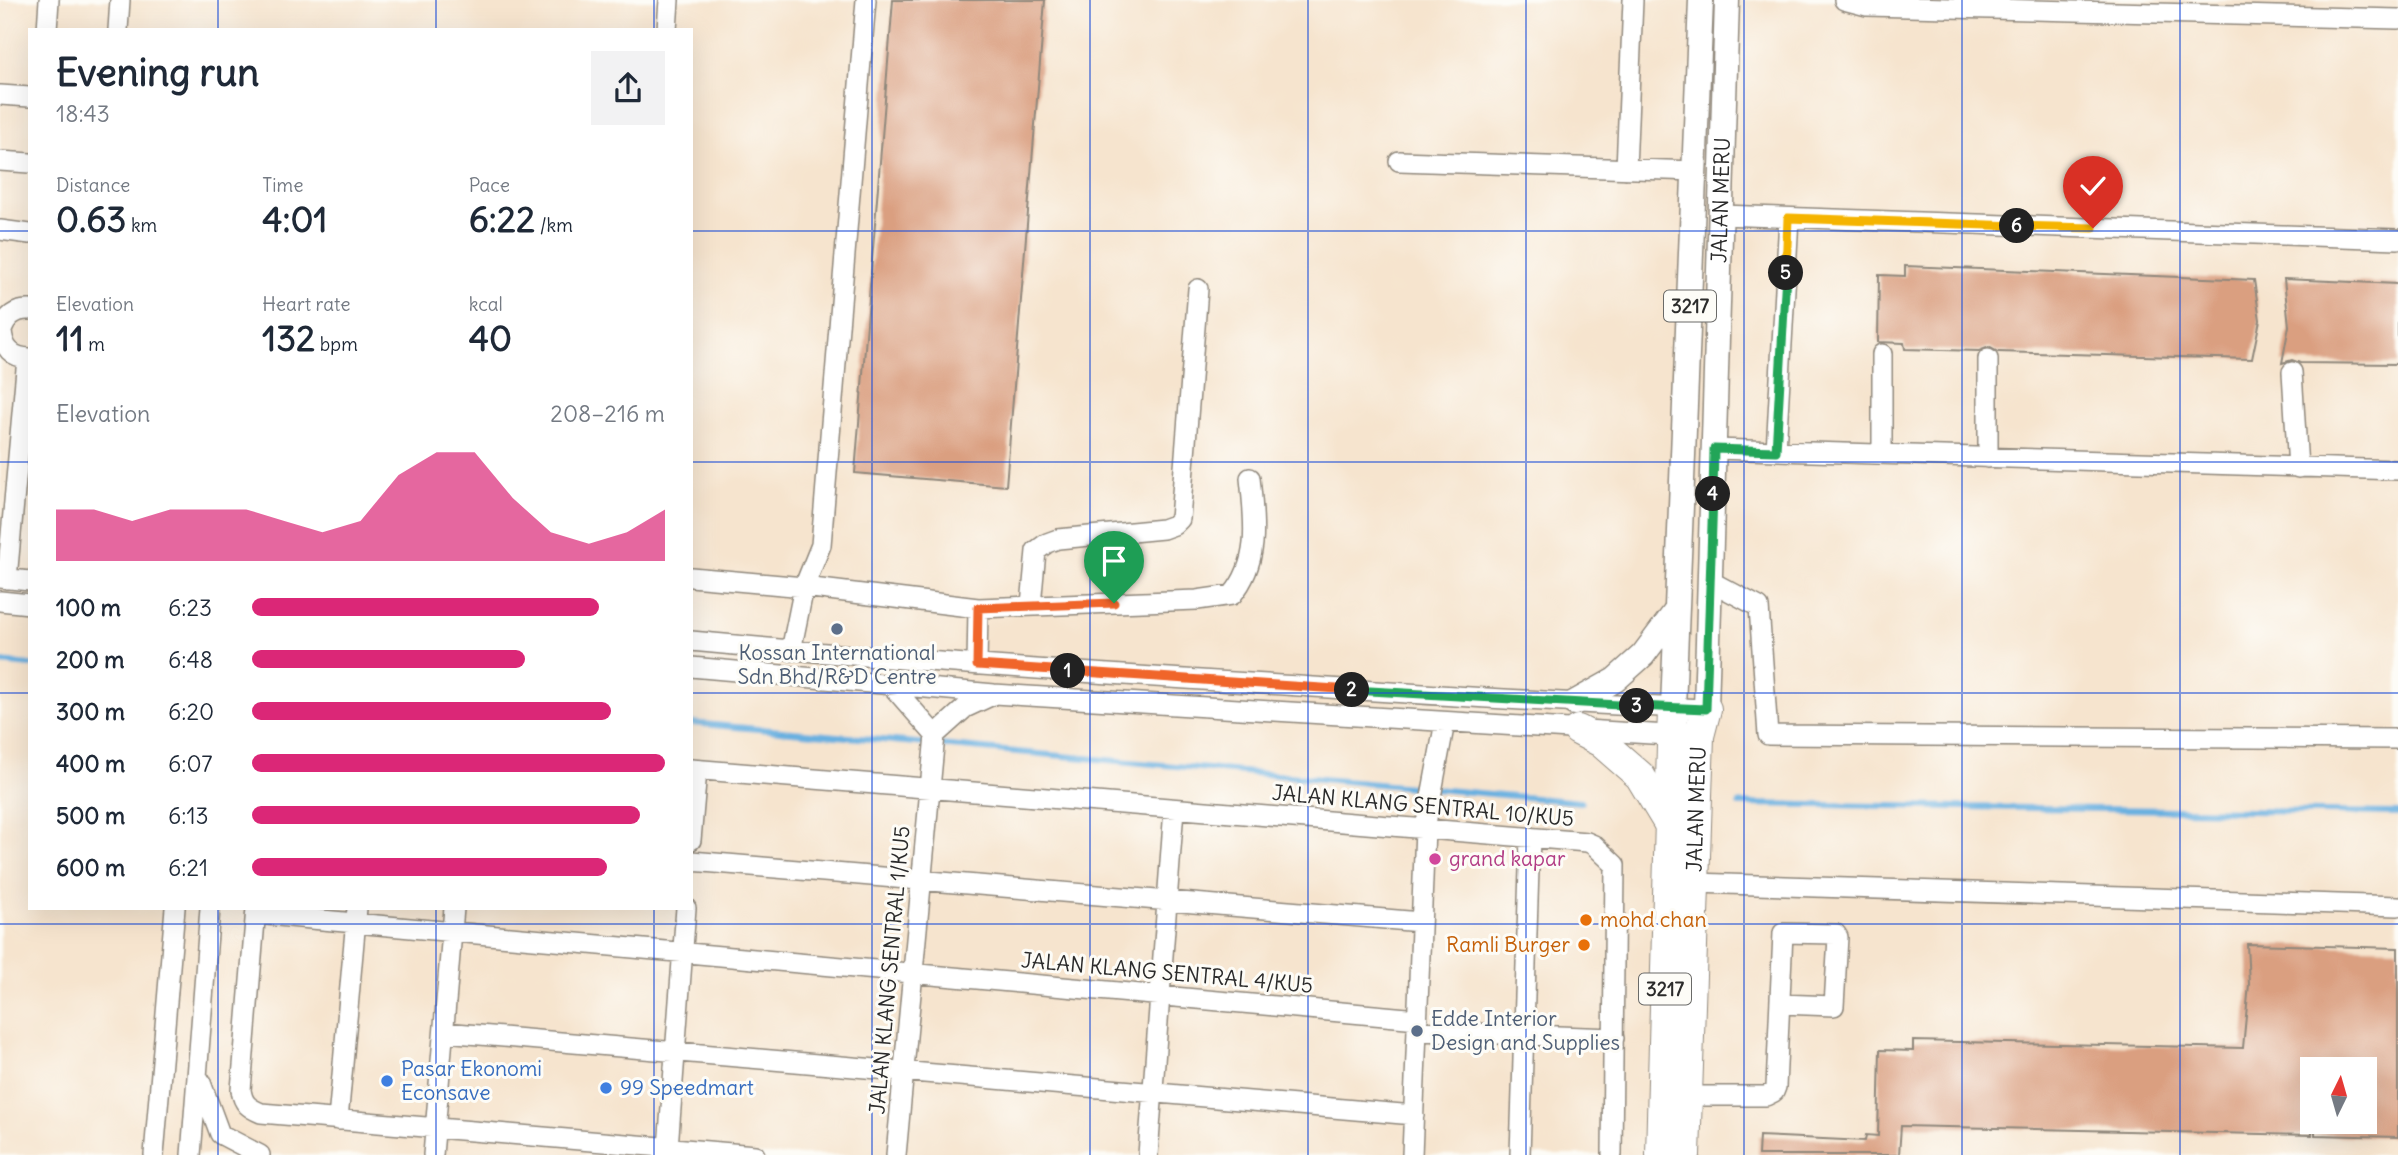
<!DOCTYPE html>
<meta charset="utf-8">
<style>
:root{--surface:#fff;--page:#f2f2f3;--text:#1f2937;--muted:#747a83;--accent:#db2777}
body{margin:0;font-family:Delius,sans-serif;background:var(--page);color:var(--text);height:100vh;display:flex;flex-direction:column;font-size:26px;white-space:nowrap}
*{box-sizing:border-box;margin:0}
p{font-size:23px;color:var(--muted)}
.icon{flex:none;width:38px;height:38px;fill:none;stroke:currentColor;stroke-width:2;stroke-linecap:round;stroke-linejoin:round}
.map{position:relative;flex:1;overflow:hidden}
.drawer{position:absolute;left:28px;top:28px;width:665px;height:882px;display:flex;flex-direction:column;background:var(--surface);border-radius:0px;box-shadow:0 7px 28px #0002}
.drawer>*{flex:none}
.needle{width:46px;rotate:5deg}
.tools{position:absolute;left:2300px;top:1057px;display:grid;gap:14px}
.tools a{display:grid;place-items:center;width:77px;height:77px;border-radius:0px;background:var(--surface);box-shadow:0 7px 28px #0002;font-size:35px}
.pin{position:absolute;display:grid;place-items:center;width:60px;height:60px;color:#fff;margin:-72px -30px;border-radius:50% 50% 50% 0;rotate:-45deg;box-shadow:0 0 7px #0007}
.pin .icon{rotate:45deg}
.km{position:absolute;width:35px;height:35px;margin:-18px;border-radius:50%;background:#222;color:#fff;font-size:19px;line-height:35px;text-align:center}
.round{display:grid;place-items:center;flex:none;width:74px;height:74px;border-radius:0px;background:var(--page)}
.head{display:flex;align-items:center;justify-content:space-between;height:119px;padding:0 28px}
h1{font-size:38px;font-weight:800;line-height:52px}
.figures{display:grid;grid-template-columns:repeat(3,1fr);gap:10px;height:119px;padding:7px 28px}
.figures div{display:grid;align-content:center}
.figures b{font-size:35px;font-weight:800}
.figures small{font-size:19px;font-weight:400}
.figures p{font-size:19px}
.chart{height:196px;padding:14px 28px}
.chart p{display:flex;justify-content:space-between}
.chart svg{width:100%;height:126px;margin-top:7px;fill:var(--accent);opacity:.7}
ul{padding:0 28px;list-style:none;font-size:23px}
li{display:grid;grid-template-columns:112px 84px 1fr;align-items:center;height:52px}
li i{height:18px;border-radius:9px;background:var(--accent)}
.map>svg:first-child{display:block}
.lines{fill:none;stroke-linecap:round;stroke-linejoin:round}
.stream{stroke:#69b0e0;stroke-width:6}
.building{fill:#da9f80}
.minor-casing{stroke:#90887c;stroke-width:22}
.major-casing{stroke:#90887c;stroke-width:27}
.highway-casing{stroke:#90887c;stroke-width:32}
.minor{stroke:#fff;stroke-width:19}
.major{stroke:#fff;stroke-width:24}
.highway{stroke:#fff;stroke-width:30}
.split-1-casing{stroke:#fff;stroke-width:14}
.split-2-casing{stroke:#fff;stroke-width:14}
.split-3-casing{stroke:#fff;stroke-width:14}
.split-4-casing{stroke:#fff;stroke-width:14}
.split-5-casing{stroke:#fff;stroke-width:14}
.split-6-casing{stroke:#fff;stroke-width:14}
.split-7-casing{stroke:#fff;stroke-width:14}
.split-1{stroke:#f0652b;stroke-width:9}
.split-2{stroke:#f0652b;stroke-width:9}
.split-3{stroke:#22a559;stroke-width:9}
.split-4{stroke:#22a559;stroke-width:9}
.split-5{stroke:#22a559;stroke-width:9}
.split-6{stroke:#f5b400;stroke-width:9}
.split-7{stroke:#f5b400;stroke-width:9}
.grid{fill:none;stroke:#1d4ed8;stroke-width:2;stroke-opacity:0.55}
.service-dot{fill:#5c6f8a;stroke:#fdfcf7;stroke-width:2.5}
.hotel-dot{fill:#d1479c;stroke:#fdfcf7;stroke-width:2.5}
.food-dot{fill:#e8710a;stroke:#fdfcf7;stroke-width:2.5}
.shop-dot{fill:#3f7fe0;stroke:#fdfcf7;stroke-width:2.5}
.labels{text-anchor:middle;stroke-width:6;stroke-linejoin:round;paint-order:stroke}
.shield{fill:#fdfcf7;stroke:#6a6a68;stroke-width:2}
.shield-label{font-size:19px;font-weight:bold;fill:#2b2b2b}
.street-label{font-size:21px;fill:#2b2b2b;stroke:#fdfcf7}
.service-label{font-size:21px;fill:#4e5e75;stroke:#fdfcf7}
.hotel-label{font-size:21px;fill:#b23c85;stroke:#fdfcf7;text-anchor:start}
.food-label{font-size:21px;fill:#c56008;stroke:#fdfcf7;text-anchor:start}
.shop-label{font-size:21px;fill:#366cbe;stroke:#fdfcf7;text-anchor:start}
</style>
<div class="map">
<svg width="2398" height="1155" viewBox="0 0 2398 1155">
<rect width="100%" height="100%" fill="#fdfcf7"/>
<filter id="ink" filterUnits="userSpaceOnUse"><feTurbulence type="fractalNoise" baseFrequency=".0143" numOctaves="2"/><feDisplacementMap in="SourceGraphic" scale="14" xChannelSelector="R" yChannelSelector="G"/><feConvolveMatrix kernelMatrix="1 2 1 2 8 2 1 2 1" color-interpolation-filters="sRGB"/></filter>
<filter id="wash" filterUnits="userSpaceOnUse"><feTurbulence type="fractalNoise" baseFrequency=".00686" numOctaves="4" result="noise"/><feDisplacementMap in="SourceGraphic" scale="28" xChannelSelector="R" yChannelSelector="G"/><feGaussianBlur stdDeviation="1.57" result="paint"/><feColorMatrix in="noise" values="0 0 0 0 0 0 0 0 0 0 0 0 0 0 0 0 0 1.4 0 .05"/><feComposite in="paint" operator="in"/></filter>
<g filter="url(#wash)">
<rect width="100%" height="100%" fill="#f6e4ce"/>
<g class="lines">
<!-- stream -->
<path class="stream" d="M 0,662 L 30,665
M 691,723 L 1581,802
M 1739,804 L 2398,813"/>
</g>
<g id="blocks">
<!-- building -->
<path class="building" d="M 893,0 L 1045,0 L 1006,486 L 855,473 Z
M 1905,266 L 2254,280 L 2260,320 L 2252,359 L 1998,352 L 1989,347 L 1979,351 L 1905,349 L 1904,343 L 1878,342 L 1879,275 L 1905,276 Z
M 2284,279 L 2398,284 L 2398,364 L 2300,363 L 2292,360 L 2282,363 L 2289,326 Z
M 2247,944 L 2398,948 L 2398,1137 L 2315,1135 L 2315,1122 L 2364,1122 L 2364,1069 L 2312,1069 L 2312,1135 L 1901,1126 L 1899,1155 L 1758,1155 L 1759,1136 L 1865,1141 L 1866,1135 L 1878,1136 L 1880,1050 L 1913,1051 L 1913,1041 L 2243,1048 L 2249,984 Z"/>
</g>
</g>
<g filter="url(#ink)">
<use href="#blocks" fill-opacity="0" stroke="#90887c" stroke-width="2"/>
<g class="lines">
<defs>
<path id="minor" d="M 1844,0 L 1867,6 L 2398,19
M 47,30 L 49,0
M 118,30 L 120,0
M 667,30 L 669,0
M 0,95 L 30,97
M 0,161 L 30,163
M 1399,161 L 1696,171
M 1626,169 L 1633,0
M 1721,215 L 2398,239
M 0,230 L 30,234
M 30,310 C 15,309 6,317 2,330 C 3,348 12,358 30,358
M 1882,354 L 1882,454
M 1988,359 L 1988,458
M 2292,372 L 2298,468
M 1714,449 L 2398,470
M 1776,451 L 1789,218
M 691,577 L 804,587 L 978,608 L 977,665
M 0,578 L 30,581
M 7,579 L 27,358
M 1710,581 L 1759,607 L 1768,735 L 2398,739
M 0,601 L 30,604
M 1031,605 L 1036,551 L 1047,543 L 1058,539 L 1163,529 L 1174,525 L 1180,519 L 1198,289
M 978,608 L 1197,600 L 1232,595 C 1261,561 1254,519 1250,478
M 691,641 C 894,660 1096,674 1299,686 C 1435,695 1570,704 1706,709
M 791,651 L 804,587 L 821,545 L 866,0
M 691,667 L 994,694 L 1684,736
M 892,686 L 935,735
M 691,769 L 1587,842 L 1594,845 L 1615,865 L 1612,1155
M 691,840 L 697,770
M 691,861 L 1421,922
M 1694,883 L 2398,906
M 256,908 L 241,1090 C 243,1104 249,1108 261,1113 L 755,1155
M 256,914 L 1418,1019
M 1417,1031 L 1614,1038
M 444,1032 L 1414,1115
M 200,1080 L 220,1134 L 260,1155
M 1688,1096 L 1766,1096 L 1774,1092 L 1776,1087 L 1783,933 L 1836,934 L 1838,937 L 1834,1006 L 1780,1004
M 338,1120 L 357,908
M 668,1148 L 686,908
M 154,1155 L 175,908
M 191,1155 L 210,908
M 433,1155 L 454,908
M 896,1155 L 935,735 L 965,708 L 993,695
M 1148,1155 L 1174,809
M 1412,1155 L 1425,829 L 1445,722
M 1520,1155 L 1530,837"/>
<g id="major">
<path d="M 1574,703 L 1615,680 L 1643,655 L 1676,611"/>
<path d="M 1673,708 L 1701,0"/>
<path id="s1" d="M 1706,709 L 1727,0"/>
</g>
<g id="highway">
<path d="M 1578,730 L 1601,742 L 1640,776 L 1669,824"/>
<path d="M 1661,1155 L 1673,708"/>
<path id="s2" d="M 1685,1155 L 1699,736 L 1706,709"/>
</g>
</defs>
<!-- minor casing -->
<use href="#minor" class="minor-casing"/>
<!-- major casing -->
<use href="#major" class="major-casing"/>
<!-- highway casing -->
<use href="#highway" class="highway-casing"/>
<!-- minor -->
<use href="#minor" class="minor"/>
<!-- major -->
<use href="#major" class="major"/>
<!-- highway -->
<use href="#highway" class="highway"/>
</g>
</g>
<g class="lines" filter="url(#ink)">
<defs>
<path id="split-1" d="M 1068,671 L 977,665 L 978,608 L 1114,603"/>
<path id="split-2" d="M 1068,671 L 1352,690"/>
<path id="split-3" d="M 1352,690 L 1637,706"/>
<path id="split-4" d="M 1637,706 L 1706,709 L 1713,494"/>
<path id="split-5" d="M 1713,494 L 1714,449 L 1776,451 L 1786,273"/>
<path id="split-6" d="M 1786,273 L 1788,218 L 2017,226"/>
<path id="split-7" d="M 2017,226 L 2093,228"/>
</defs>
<!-- split-1 casing -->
<use href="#split-1" class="split-1-casing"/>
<!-- split-2 casing -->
<use href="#split-2" class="split-2-casing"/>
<!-- split-3 casing -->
<use href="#split-3" class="split-3-casing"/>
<!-- split-4 casing -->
<use href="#split-4" class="split-4-casing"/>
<!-- split-5 casing -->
<use href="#split-5" class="split-5-casing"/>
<!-- split-6 casing -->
<use href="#split-6" class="split-6-casing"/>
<!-- split-7 casing -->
<use href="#split-7" class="split-7-casing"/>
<!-- split-1 -->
<use href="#split-1" class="split-1"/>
<!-- split-2 -->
<use href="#split-2" class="split-2"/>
<!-- split-3 -->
<use href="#split-3" class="split-3"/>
<!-- split-4 -->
<use href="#split-4" class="split-4"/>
<!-- split-5 -->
<use href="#split-5" class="split-5"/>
<!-- split-6 -->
<use href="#split-6" class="split-6"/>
<!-- split-7 -->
<use href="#split-7" class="split-7"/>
</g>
<!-- grid -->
<path class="grid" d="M 218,0 L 218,30M 436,0 L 436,30M 654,0 L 654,30M 872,0 L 872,1155M 1090,0 L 1090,1155M 1308,0 L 1308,1155M 1526,0 L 1526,1155M 1744,0 L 1744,1155M 1962,0 L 1962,1155M 2180,0 L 2180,1155M 0,231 L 30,231M 691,231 L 2398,231M 0,462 L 30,462M 691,462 L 2398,462M 0,693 L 30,693M 691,693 L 2398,693M 218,908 L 218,1155M 436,908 L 436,1155M 654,908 L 654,1155M 0,924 L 2398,924"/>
<!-- markers -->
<g class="service-dot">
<circle cx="837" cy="629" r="7"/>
<circle cx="1417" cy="1031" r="7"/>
</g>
<circle class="hotel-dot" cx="1435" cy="859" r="7"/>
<g class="food-dot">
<circle cx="1586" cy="920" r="7"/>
<circle cx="1584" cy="945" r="7"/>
</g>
<g class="shop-dot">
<circle cx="387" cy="1081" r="7"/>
<circle cx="606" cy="1088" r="7"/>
</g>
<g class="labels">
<!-- shield labels -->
<g class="shield">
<rect x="1664" y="290.5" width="52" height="31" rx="5"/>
<rect x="1639" y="973.5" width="52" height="31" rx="5"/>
</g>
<g class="shield-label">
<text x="1690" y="313">3217</text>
<text x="1665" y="996">3217</text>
</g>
<!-- street labels -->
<g class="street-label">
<text dy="7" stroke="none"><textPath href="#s1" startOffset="509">JALAN MERU</textPath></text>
<text transform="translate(1423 806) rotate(5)" y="7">JALAN KLANG SENTRAL 10/KU5</text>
<text dy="7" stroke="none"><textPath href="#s2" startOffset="346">JALAN MERU</textPath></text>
<text transform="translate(890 970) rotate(-85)" y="7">JALAN KLANG SENTRAL 1/KU5</text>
<text transform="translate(1167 973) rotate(5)" y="7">JALAN KLANG SENTRAL 4/KU5</text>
</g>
<!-- service labels -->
<g class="service-label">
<text x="837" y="660">Kossan International<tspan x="837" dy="24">Sdn Bhd/R&amp;D Centre</tspan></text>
<text x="1431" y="1026" text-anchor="start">Edde Interior<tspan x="1431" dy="24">Design and Supplies</tspan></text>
</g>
<!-- hotel labels -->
<g class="hotel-label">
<text x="1449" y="866">grand kapar</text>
</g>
<!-- food labels -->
<g class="food-label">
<text x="1600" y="927">mohd chan</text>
<text x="1570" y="952" text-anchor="end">Ramli Burger</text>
</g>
<!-- shop labels -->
<g class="shop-label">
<text x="401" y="1076">Pasar Ekonomi<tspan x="401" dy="24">Econsave</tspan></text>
<text x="620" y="1095">99 Speedmart</text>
</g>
</g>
</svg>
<div class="tools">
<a><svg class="needle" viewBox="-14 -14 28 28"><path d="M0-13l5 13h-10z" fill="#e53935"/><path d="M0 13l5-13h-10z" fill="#747a83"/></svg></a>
</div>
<div class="pin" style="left:1114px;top:603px;background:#1e9e55"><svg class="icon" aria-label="arrive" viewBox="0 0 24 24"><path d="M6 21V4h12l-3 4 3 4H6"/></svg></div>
<div class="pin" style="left:2093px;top:228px;background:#d93025"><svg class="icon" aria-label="check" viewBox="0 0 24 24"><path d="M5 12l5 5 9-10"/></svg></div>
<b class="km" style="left:1068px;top:671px">1</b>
<b class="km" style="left:1352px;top:690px">2</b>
<b class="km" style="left:1637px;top:706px">3</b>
<b class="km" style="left:1713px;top:494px">4</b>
<b class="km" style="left:1786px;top:273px">5</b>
<b class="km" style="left:2017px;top:226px">6</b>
<section class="drawer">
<div class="head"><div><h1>Evening run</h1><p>18:43</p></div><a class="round"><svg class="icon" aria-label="share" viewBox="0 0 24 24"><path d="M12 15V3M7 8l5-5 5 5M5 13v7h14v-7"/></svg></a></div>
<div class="figures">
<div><p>Distance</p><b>0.63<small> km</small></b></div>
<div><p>Time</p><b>4:01</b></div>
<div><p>Pace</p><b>6:22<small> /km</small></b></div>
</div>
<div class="figures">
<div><p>Elevation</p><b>11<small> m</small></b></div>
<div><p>Heart rate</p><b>132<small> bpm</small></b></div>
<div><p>kcal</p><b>40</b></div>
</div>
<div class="chart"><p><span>Elevation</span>208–216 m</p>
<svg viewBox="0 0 160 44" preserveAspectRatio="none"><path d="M0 44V26L10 26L20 30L30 26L40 26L50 26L60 30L70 34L80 30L90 14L100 6L110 6L120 22L130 34L140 38L150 34L160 26V44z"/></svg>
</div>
<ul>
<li><b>100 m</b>6:23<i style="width:84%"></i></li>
<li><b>200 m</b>6:48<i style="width:66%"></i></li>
<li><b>300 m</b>6:20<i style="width:87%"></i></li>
<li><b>400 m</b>6:07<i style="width:100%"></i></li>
<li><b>500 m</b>6:13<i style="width:94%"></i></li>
<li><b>600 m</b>6:21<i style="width:86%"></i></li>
</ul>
</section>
</div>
